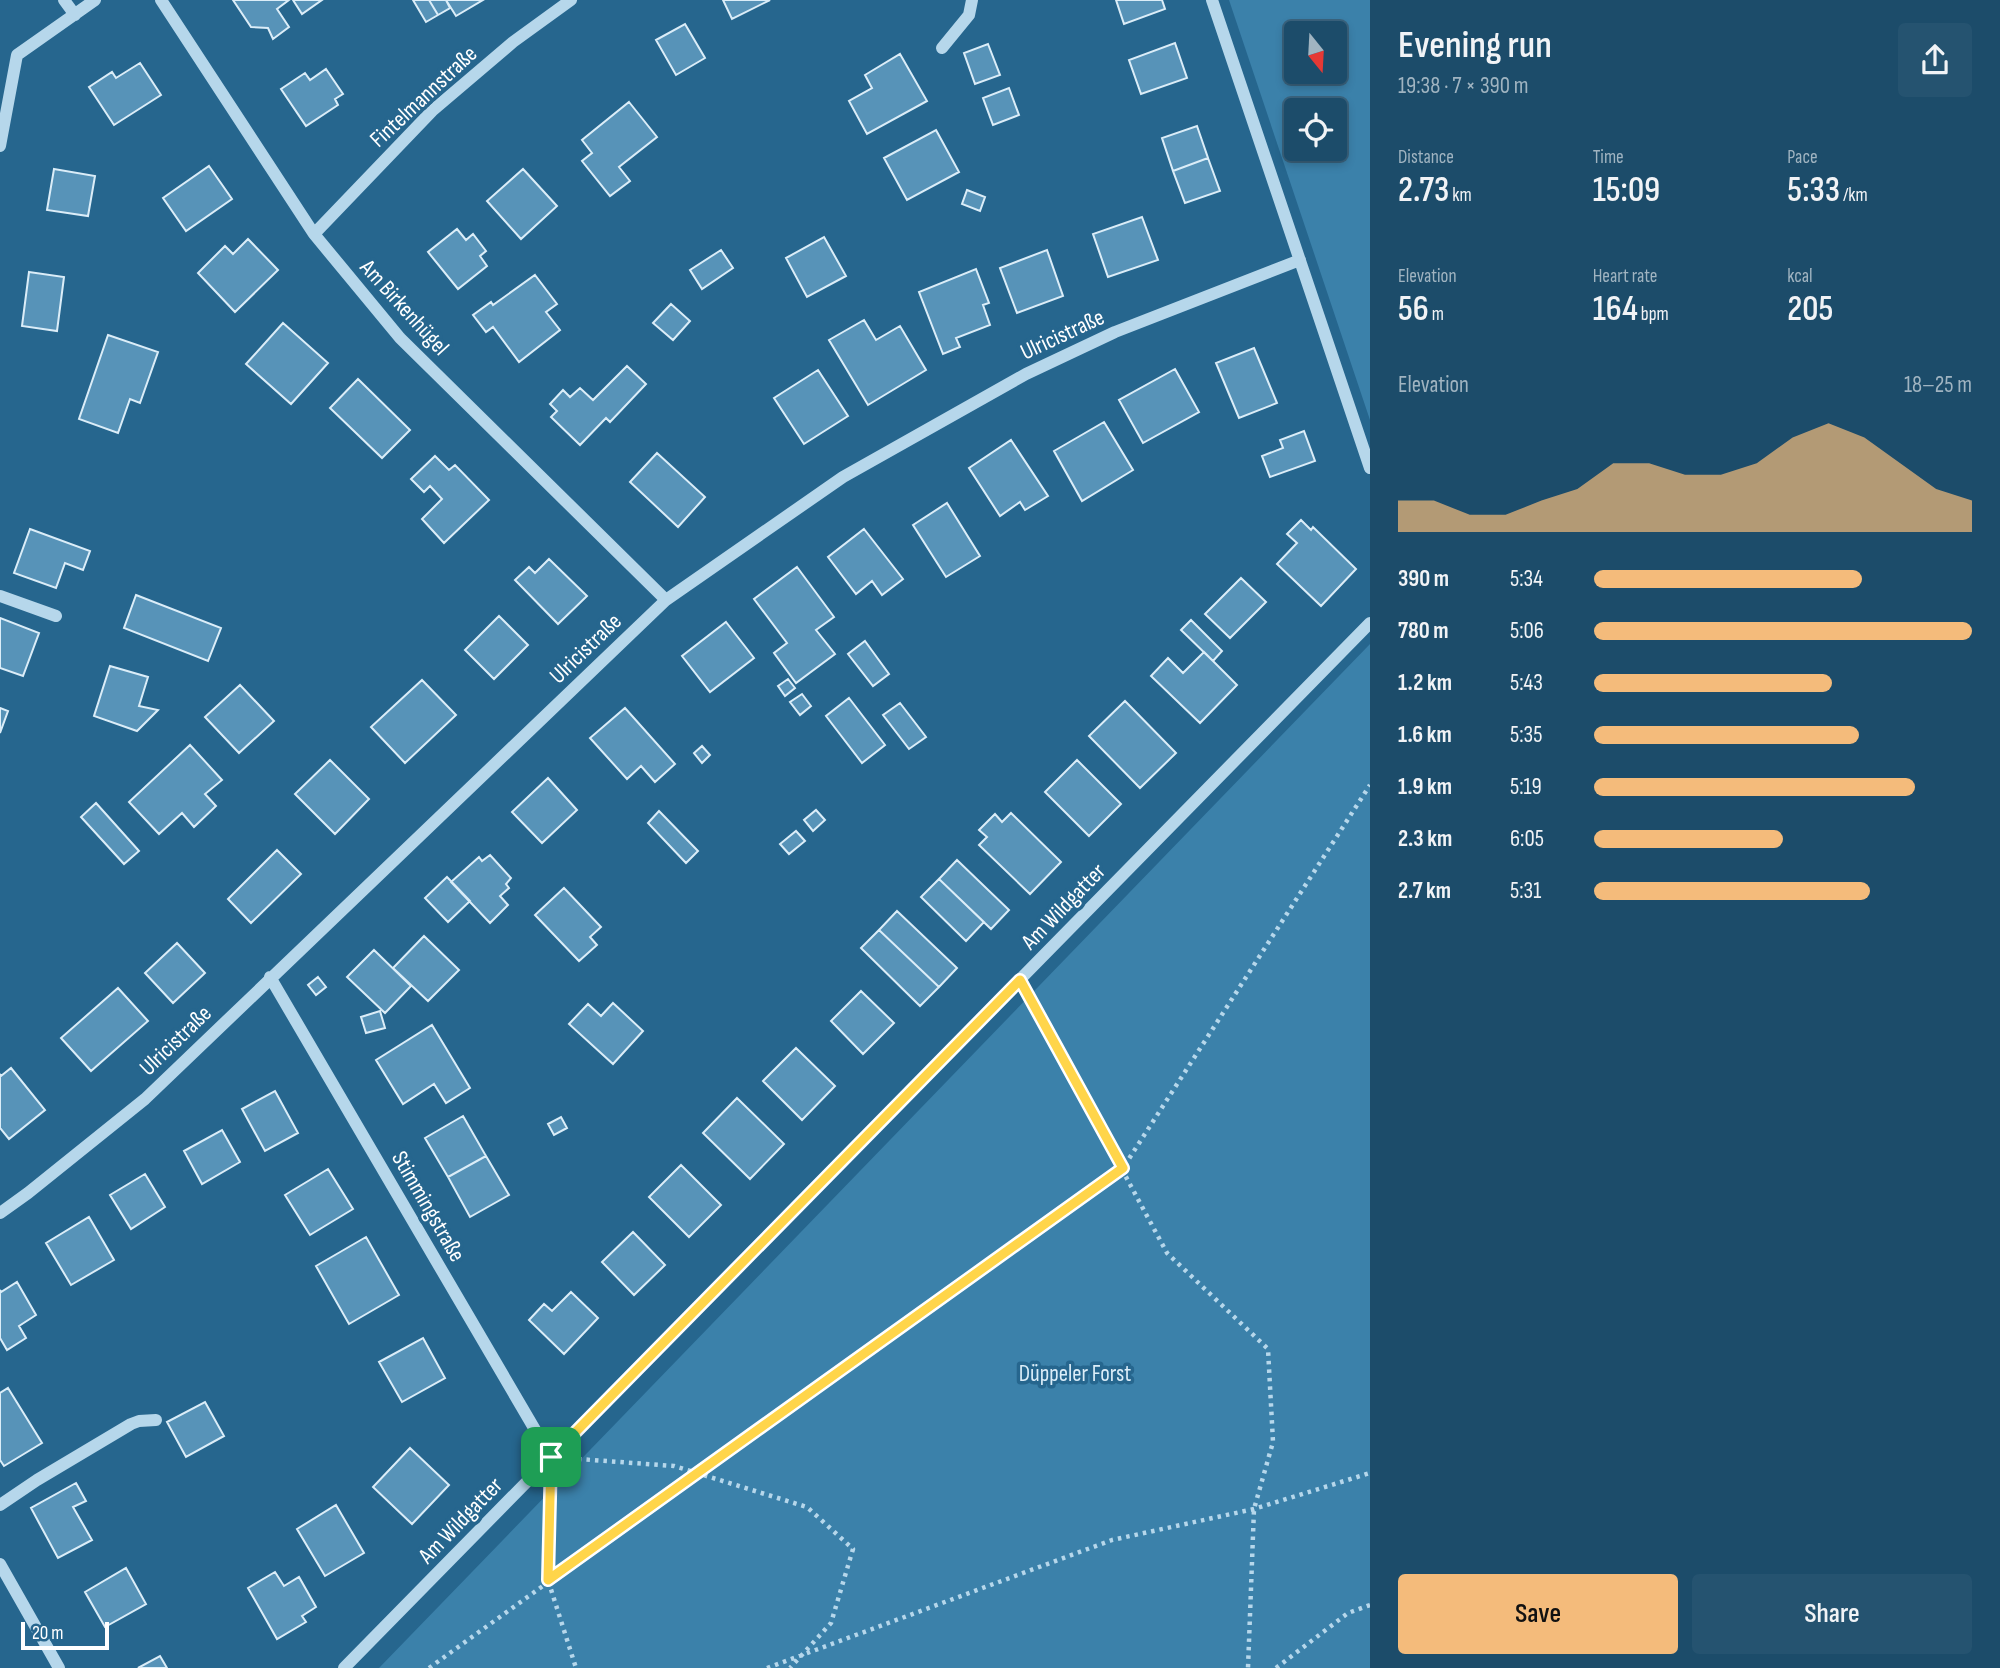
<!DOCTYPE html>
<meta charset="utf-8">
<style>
:root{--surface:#1c4c6a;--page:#255370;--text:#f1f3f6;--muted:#a0b4c1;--line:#3a637e;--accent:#f4bb7b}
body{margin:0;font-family:"Sofia Sans Condensed",sans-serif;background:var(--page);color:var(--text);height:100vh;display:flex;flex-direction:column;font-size:26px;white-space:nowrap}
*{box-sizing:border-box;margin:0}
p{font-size:23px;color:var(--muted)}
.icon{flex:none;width:38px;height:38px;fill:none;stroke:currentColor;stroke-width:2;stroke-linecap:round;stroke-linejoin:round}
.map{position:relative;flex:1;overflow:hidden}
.drawer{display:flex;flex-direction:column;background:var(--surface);width:630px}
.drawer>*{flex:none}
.needle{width:46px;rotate:162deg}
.tools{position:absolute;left:1284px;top:21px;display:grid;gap:14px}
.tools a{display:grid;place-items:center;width:63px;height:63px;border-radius:7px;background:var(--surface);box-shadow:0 4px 10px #0003,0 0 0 2px var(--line);font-size:35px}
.scale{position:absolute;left:21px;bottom:18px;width:88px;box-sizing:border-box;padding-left:7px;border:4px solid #fff;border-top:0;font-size:19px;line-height:24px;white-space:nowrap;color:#fff;-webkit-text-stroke:5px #26668e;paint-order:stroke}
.pin{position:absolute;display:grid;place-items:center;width:60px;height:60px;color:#fff;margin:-30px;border-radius:14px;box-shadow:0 4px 10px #0006}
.round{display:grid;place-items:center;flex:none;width:74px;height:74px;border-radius:7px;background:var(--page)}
.headline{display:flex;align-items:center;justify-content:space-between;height:119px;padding:0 28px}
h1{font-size:38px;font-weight:600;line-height:52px}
.figures{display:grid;grid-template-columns:repeat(3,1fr);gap:10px;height:119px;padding:7px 28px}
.figures div{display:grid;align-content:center}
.figures b{font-size:35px;font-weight:600}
.figures small{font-size:19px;font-weight:400}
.figures p{font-size:19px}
.chart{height:196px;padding:14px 28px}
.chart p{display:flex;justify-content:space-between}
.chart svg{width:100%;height:126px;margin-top:7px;fill:var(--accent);opacity:.7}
.cta{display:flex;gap:14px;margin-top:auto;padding:14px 28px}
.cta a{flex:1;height:80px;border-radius:7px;background:var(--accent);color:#111;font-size:28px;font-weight:600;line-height:80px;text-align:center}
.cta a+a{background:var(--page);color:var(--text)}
ul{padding:0 28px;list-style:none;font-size:23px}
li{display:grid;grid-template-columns:112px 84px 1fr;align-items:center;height:52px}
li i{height:18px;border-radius:9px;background:var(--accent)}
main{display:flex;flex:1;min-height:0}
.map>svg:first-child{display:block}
.green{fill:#3b81aa;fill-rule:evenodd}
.building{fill:#5793b8;stroke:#dbedf8;stroke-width:2}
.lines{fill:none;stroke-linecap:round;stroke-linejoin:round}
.path{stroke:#b6d7eb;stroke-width:4.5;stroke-dasharray:3.5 5;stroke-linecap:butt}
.minor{stroke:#b6d7eb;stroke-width:12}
.route-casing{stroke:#fff;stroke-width:14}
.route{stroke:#ffd54a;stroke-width:9}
.labels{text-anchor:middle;stroke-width:7;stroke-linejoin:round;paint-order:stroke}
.street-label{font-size:23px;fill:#fff;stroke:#26668e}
.park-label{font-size:23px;fill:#dbedf8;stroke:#26668e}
</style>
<main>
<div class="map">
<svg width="1370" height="1668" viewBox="0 0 1370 1668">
<rect width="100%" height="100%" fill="#26668e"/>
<!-- green -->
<path class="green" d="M 1229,0 L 1370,0 L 1370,420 ZM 1297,33 L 1335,33 L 1335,72 L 1297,72 ZM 1297,110 L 1335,110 L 1335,149 L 1297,149 Z
M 1370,644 L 1370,1668 L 379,1668 Z"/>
<!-- building -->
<path class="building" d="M 233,0 L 289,0 L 277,9 L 289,27 L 273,39 L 268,28 L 251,27 Z
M 293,0 L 322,0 L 302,14 Z
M 413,0 L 429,0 L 438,15 L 426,22 Z
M 429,0 L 446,0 L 450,8 L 438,15 Z
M 446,0 L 483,0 L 456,16 Z
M 723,0 L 770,0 L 732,19 Z
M 1116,0 L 1162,0 L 1165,9 L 1124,24 Z
M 685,24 L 705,58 L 676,75 L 656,40 Z
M 1175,43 L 1187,78 L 1141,94 L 1129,60 Z
M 988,44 L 1000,75 L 975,84 L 964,53 Z
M 900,54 L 927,101 L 867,134 L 849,101 L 872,88 L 865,75 Z
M 140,63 L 161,95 L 114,125 L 89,87 L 112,72 L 116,78 Z
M 326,69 L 343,94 L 335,99 L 338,105 L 306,126 L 281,89 L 305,73 L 310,80 Z
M 1009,88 L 1019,115 L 993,125 L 983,98 Z
M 629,102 L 657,137 L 619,167 L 630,181 L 610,196 L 582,161 L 592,153 L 582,140 Z
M 1197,126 L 1208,158 L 1173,171 L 1162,138 Z
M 936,130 L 959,172 L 907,200 L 884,158 Z
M 1208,158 L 1220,191 L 1185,203 L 1173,171 Z
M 209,166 L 232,199 L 186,231 L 163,198 Z
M 54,169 L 95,176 L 88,216 L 47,210 Z
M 523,169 L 557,206 L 521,239 L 487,201 Z
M 967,190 L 985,197 L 980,211 L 962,204 Z
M 1142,217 L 1158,260 L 1108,277 L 1093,234 Z
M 457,229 L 466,240 L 473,234 L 486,251 L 480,256 L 487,266 L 458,289 L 428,252 Z
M 824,237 L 846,276 L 807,297 L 786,258 Z
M 248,239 L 278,270 L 235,312 L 198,273 L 225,246 L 233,254 Z
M 721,250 L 733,268 L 702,289 L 690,270 Z
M 1047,250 L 1063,296 L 1017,313 L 1000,268 Z
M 976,269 L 989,303 L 983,305 L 990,325 L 956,338 L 960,347 L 943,354 L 919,292 Z
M 29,272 L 64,277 L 57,331 L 22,326 Z
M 535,275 L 557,304 L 546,312 L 560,330 L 519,362 L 493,327 L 486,332 L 473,315 L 491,302 L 493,305 Z
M 671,304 L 690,321 L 673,340 L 653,323 Z
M 864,320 L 876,340 L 900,326 L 926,370 L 868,405 L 829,340 Z
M 283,323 L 328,363 L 291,404 L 246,364 Z
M 108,335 L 158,352 L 140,403 L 130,399 L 118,433 L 79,419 Z
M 1254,348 L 1277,403 L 1239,418 L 1216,363 Z
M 627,366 L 646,384 L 610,422 L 606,418 L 580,445 L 551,417 L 557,411 L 550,404 L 563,390 L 570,397 L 580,388 L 593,400 Z
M 1175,369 L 1199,412 L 1143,443 L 1119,400 Z
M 818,370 L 848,416 L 804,444 L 774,398 Z
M 358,379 L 410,430 L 382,458 L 330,408 Z
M 1104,422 L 1133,470 L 1082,501 L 1054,451 Z
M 1304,431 L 1315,461 L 1270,477 L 1262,456 L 1283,448 L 1280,440 Z
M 1011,440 L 1048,496 L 1025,510 L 1020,502 L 1000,516 L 969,468 Z
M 657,453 L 705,497 L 678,527 L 630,482 Z
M 435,456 L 449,470 L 455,465 L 489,500 L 444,543 L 422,519 L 442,499 L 430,486 L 424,492 L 411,479 Z
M 947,503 L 980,556 L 946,577 L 913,525 Z
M 1301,520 L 1311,530 L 1313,527 L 1356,569 L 1321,606 L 1277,564 L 1297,543 L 1287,534 Z
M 30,529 L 90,551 L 83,570 L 65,563 L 56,588 L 14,573 Z
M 864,529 L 903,579 L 882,595 L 872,581 L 856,594 L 828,557 Z
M 549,559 L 587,596 L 558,624 L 515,580 L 529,567 L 535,573 Z
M 797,567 L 834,617 L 816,630 L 835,654 L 796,683 L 774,653 L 787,643 L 754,599 Z
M 1241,578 L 1266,602 L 1230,638 L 1205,614 Z
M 136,595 L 221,628 L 208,661 L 124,628 Z
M 499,616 L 528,645 L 494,679 L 465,650 Z
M 0,618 L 39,633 L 23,676 L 0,668 Z
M 1191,620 L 1222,651 L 1213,661 L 1181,630 Z
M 726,622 L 754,658 L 710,692 L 682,656 Z
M 865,641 L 889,674 L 873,686 L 848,654 Z
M 1204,652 L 1237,685 L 1200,723 L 1151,676 L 1168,658 L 1183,673 Z
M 110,666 L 148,677 L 139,706 L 158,710 L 137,731 L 94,716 Z
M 788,679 L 795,688 L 785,696 L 778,686 Z
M 422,680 L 456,715 L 405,763 L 371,727 Z
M 240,685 L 274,721 L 239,753 L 205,717 Z
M 802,694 L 811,706 L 800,715 L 790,702 Z
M 849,698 L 885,745 L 862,763 L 826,716 Z
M 1125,701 L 1176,753 L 1140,788 L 1089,736 Z
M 900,703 L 926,737 L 909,749 L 883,715 Z
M 0,708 L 8,711 L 0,733 Z
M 625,708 L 675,764 L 655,782 L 641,766 L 627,779 L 590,738 Z
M 190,745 L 222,780 L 205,794 L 216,806 L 194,827 L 182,813 L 159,834 L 129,802 Z
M 702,746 L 710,755 L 702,763 L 694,753 Z
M 330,760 L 369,799 L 335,834 L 295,794 Z
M 1077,760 L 1121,804 L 1089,836 L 1045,792 Z
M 548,778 L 577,810 L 542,843 L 512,812 Z
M 96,803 L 139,851 L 124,864 L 81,817 Z
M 816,810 L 825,820 L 813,831 L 804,820 Z
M 659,811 L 698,851 L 686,863 L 648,823 Z
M 1011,813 L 1061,862 L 1030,894 L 979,845 L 987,837 L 979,830 L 995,814 L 1002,822 Z
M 796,831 L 805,841 L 789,854 L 780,844 Z
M 277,850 L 301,874 L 251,923 L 228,899 Z
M 490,855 L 511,878 L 506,884 L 509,888 L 500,896 L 508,905 L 490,923 L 451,882 L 479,857 L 482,861 Z
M 957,860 L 1009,910 L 991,929 L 939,879 Z
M 447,877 L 470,901 L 448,922 L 425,898 Z
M 939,879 L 984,922 L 966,941 L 921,897 Z
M 564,888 L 601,927 L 590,937 L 597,945 L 579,961 L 535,915 Z
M 897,911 L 957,968 L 939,987 L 879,930 Z
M 879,930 L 939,987 L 920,1006 L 861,948 Z
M 424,936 L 459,970 L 428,1001 L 393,968 Z
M 177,943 L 205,973 L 173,1003 L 145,973 Z
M 374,950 L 411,986 L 385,1013 L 347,977 Z
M 318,977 L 326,987 L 316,995 L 308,985 Z
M 118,988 L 148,1021 L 91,1071 L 61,1038 Z
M 861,991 L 894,1023 L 863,1054 L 831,1021 Z
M 613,1003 L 643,1031 L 613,1064 L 569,1024 L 588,1004 L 601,1016 Z
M 380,1011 L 385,1028 L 366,1033 L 361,1017 Z
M 432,1025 L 470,1088 L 446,1103 L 434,1084 L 403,1104 L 376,1060 Z
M 796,1048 L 835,1086 L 802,1120 L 763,1081 Z
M 11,1068 L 45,1110 L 9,1139 L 0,1128 L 0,1074 L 1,1076 Z
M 275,1091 L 298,1133 L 265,1151 L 242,1109 Z
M 737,1098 L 784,1144 L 750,1179 L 703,1133 Z
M 463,1116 L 486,1156 L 448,1177 L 425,1138 Z
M 561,1117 L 567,1128 L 554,1135 L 548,1124 Z
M 222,1130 L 240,1162 L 202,1184 L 184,1151 Z
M 486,1156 L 509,1195 L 470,1217 L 448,1177 Z
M 681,1165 L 721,1205 L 689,1237 L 649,1197 Z
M 328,1169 L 353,1209 L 310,1235 L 285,1195 Z
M 145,1174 L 165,1207 L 131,1229 L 110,1195 Z
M 89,1217 L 114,1260 L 71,1285 L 46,1243 Z
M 633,1232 L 665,1265 L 634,1295 L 602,1262 Z
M 366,1237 L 399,1295 L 349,1324 L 316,1266 Z
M 17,1282 L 36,1315 L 19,1326 L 26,1338 L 7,1350 L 0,1338 L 0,1290 L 1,1292 Z
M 571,1292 L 598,1318 L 564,1354 L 529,1320 L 544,1304 L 552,1311 Z
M 423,1338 L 445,1378 L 402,1402 L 379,1362 Z
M 8,1388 L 42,1443 L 4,1466 L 0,1460 L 0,1393 Z
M 205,1402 L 224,1436 L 186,1457 L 167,1422 Z
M 410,1448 L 449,1485 L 412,1524 L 373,1487 Z
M 76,1483 L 86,1501 L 73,1507 L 92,1540 L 58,1558 L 31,1508 Z
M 336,1505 L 364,1553 L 325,1576 L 297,1529 Z
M 126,1568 L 146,1604 L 105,1627 L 85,1592 Z
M 275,1572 L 284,1586 L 299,1577 L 316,1607 L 302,1616 L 306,1622 L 277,1639 L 248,1588 Z
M 160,1656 L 167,1668 L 138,1668 Z"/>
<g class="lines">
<!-- path -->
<path class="path" d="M 1029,997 L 1167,1253 L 1268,1349 L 1273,1442 L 1254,1509 L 1248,1668
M 578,1459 L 674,1466 L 807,1507 L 853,1549 L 831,1623 L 790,1668
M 550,1488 L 548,1580 L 576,1668
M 429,1668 L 1123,1168 L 1370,785
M 767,1668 L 1112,1540 L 1254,1509 L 1370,1473
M 1276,1668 L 1348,1613 L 1370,1605"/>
<!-- minor -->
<path class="minor" d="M 64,0 L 75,15
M 161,0 L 314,234 L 400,338 L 666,600
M 1212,0 L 1370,468
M 942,48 L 969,15 L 972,0
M 0,146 L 17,55 L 95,0
M 314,234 L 432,111 L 513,42 L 571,0
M 0,596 L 56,616
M 270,977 L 551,1457
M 0,1213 L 28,1193 L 145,1099 L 666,600 L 843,477 L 1026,374 L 1115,332 L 1300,260
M 0,1505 L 37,1480 L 131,1424 L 139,1421 L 156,1420
M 0,1564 L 59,1668
M 344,1668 L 1370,623"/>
</g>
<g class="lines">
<defs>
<path id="route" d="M 1020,980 L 1123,1168 L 548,1580 L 551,1457 Z"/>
</defs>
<!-- route casing -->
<use href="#route" class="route-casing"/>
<!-- route -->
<use href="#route" class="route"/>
</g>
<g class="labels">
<!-- street labels -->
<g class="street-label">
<text transform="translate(423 96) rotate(-43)" y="8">Fintelmannstraße</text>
<text transform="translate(405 307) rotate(48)" y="8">Am Birkenhügel</text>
<text transform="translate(1062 334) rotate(-25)" y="8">Ulricistraße</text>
<text transform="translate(585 648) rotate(-44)" y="8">Ulricistraße</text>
<text transform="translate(1063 906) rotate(-46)" y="8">Am Wildgatter</text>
<text transform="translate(175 1040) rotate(-44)" y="8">Ulricistraße</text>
<text transform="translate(429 1206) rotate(60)" y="8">Stimmingstraße</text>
<text transform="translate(460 1520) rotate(-46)" y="8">Am Wildgatter</text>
</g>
<!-- park labels -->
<g class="park-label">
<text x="1075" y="1381">Düppeler Forst</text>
</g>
</g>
</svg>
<div class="tools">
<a><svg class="needle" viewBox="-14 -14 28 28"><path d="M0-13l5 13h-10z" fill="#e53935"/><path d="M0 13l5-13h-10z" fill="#a0b4c1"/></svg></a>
<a><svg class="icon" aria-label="locate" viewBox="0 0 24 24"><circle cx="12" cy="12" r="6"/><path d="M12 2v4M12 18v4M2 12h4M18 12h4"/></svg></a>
</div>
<div class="scale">20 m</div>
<div class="pin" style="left:551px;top:1457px;background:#1e9e55"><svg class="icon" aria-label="arrive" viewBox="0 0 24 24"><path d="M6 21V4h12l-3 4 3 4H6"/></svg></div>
</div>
<section class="drawer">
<div class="headline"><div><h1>Evening run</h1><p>19:38 · 7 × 390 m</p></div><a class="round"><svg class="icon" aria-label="share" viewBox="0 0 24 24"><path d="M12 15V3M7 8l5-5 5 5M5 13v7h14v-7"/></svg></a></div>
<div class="figures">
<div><p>Distance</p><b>2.73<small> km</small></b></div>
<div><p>Time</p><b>15:09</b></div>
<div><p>Pace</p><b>5:33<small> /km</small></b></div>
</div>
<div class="figures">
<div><p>Elevation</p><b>56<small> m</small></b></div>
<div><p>Heart rate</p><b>164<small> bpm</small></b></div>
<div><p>kcal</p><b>205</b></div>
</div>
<div class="chart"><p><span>Elevation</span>18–25 m</p>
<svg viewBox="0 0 160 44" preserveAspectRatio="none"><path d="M0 44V33L10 33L20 38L30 38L40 33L50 29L60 20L70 20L80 24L90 24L100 20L110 11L120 6L130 11L140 20L150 29L160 33V44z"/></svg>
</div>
<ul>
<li><b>390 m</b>5:34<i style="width:71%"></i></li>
<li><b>780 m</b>5:06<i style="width:100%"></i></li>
<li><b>1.2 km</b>5:43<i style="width:63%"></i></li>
<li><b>1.6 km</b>5:35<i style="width:70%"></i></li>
<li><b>1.9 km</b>5:19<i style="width:85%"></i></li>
<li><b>2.3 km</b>6:05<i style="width:50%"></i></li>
<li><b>2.7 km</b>5:31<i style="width:73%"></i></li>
</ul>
<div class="cta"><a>Save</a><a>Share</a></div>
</section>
</main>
